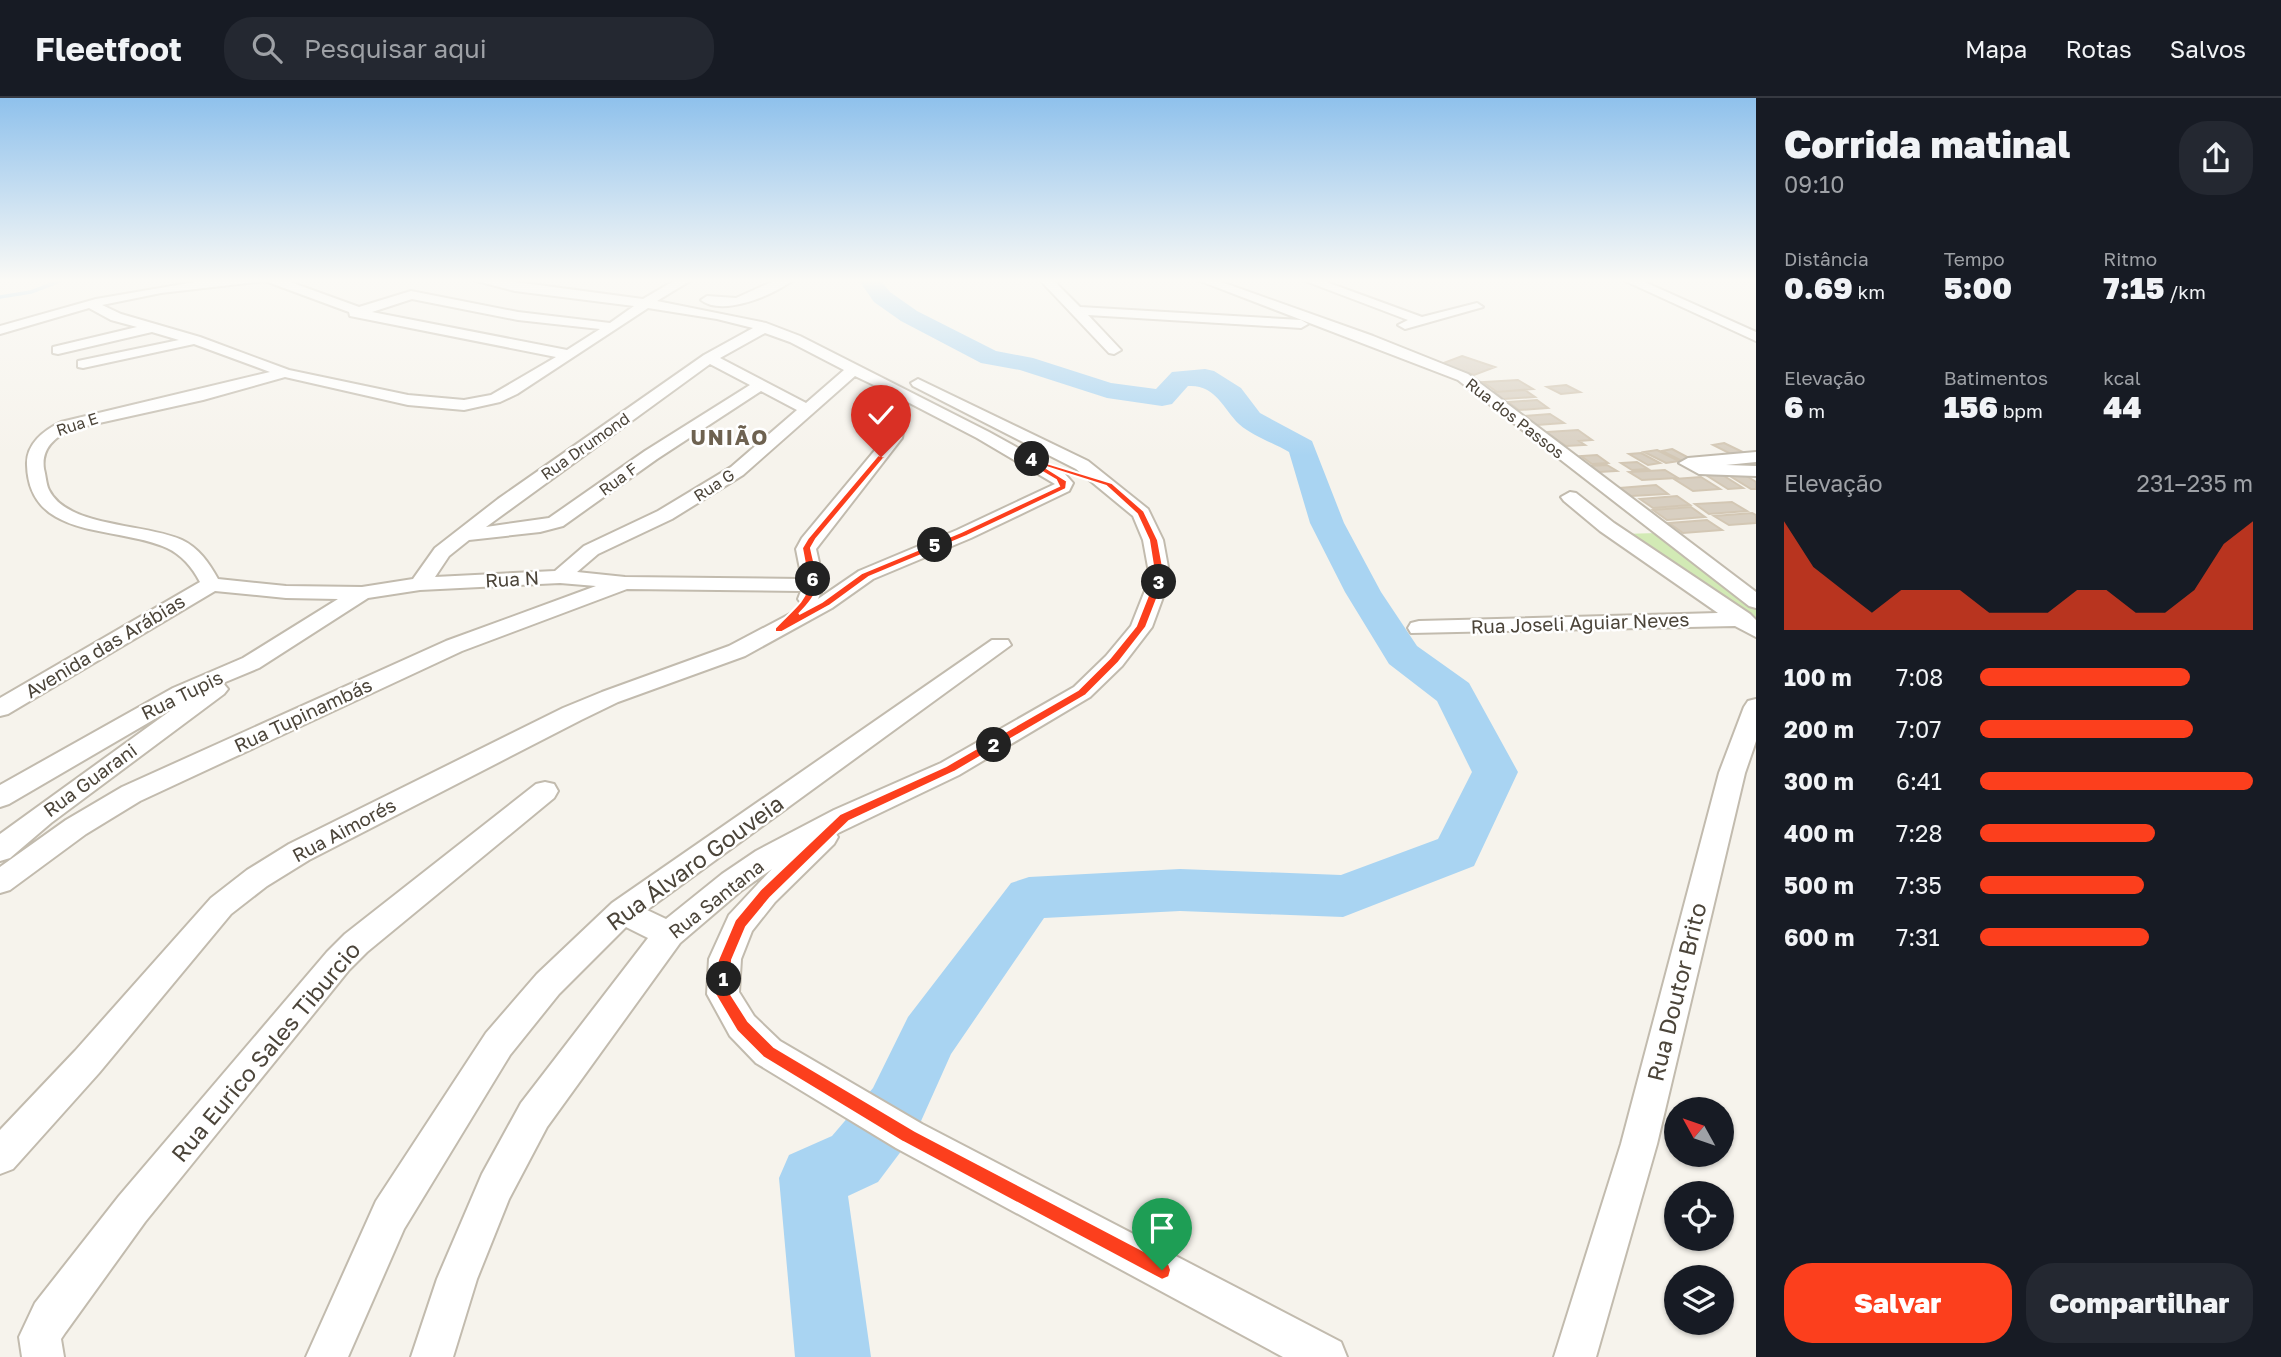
<!DOCTYPE html>
<html lang="pt">
<meta charset="utf-8">
<style>
:root{--surface:#171b24;--page:#242831;--text:#f1f3f6;--muted:#9ea1a6;--line:#363941;--accent:#fc3f1d}
body{margin:0;font-family:"Golos Text",sans-serif;background:var(--page);color:var(--text);height:100vh;display:flex;flex-direction:column;font-size:26px;white-space:nowrap}
*{box-sizing:border-box;margin:0}
p{font-size:23px;color:var(--muted)}
.icon{flex:none;width:38px;height:38px;fill:none;stroke:currentColor;stroke-width:2;stroke-linecap:round;stroke-linejoin:round}
.map{position:relative;flex:1;overflow:hidden}
.side{display:flex;flex-direction:column;background:var(--surface);width:525px}
.side>*{flex:none}
.needle{width:46px;rotate:310deg}
.fabs{position:absolute;left:1664px;top:999px;display:grid;gap:14px}
.fabs a{display:grid;place-items:center;width:70px;height:70px;border-radius:50%;background:var(--surface);box-shadow:0 2px 5px #0004;font-size:35px}
.pin{position:absolute;display:grid;place-items:center;width:60px;height:60px;color:#fff;margin:-72px -30px;border-radius:50% 50% 50% 0;rotate:-45deg;box-shadow:0 0 7px #0007}
.pin .icon{rotate:45deg}
.km{position:absolute;width:35px;height:35px;margin:-18px;border-radius:50%;background:#222;color:#fff;font-size:19px;line-height:35px;text-align:center}
.round{display:grid;place-items:center;flex:none;width:74px;height:74px;border-radius:28px;background:var(--page)}
.head{display:flex;align-items:center;justify-content:space-between;height:119px;padding:0 28px}
h1{font-size:38px;font-weight:800;line-height:52px}
.stats{display:grid;grid-template-columns:repeat(3,1fr);gap:10px;height:119px;padding:7px 28px}
.stats div{display:grid;align-content:center}
.stats b{font-size:30px;font-weight:800}
.stats small{font-size:19px;font-weight:400}
.stats p{font-size:19px}
.chart{height:196px;padding:14px 28px}
.chart p{display:flex;justify-content:space-between}
.chart svg{width:100%;height:126px;margin-top:7px;fill:var(--accent);opacity:.7}
.action{display:flex;gap:14px;margin-top:auto;padding:14px 28px}
.action a{flex:1;height:80px;border-radius:28px;background:var(--accent);color:#fff;font-size:28px;font-weight:800;line-height:80px;text-align:center}
.action a+a{background:var(--page);color:var(--text)}
ul{padding:0 28px;list-style:none;font-size:23px}
li{display:grid;grid-template-columns:112px 84px 1fr;align-items:center;height:52px}
li i{height:18px;border-radius:9px;background:var(--accent)}
header{display:flex;align-items:center;gap:42px;box-sizing:border-box;height:98px;padding:0 35px;background:var(--surface);border-bottom:2px solid var(--line)}
header strong{font-size:33px}
nav{display:flex;gap:38px;margin-inline-start:auto;font-size:24px}
.search{width:490px;height:63px;background:var(--page);display:flex;align-items:center;gap:18px;box-sizing:border-box;padding:0 24px;border-radius:28px;color:var(--muted);font-size:26px}
main{display:flex;flex:1;min-height:0}
.map>svg:first-child{display:block}
.green{fill:#d2eab5}
.lines{fill:none;stroke-linecap:round;stroke-linejoin:round}
.stream{stroke:#a9d4f2;stroke-width:3.5}
.river{fill:#a9d4f2;fill-rule:evenodd}
.building{fill:#d8cfc1;stroke:#d3c7b4;stroke-width:2}
.minor-casing{stroke:#c2bbae;stroke-width:4}
.minor{fill:#fff;fill-rule:evenodd}
.route{fill:#fc3f1d;stroke:#fff;stroke-width:2}
.labels{text-anchor:middle;stroke-width:5;stroke-linejoin:round;paint-order:stroke}
.far-street-label{font-size:16px;fill:#4b4439;stroke:#fff}
.street-label{font-size:19px;fill:#4b4439;stroke:#fff}
.far-district-label{font-size:21px;font-weight:bold;letter-spacing:2px;fill:#6e6250;stroke:#fff}
.near-street-label{font-size:23px;fill:#4b4439;stroke:#fff}
</style>
<header>
<strong>Fleetfoot</strong>
<div class="search"><svg class="icon" aria-label="search" viewBox="0 0 24 24"><circle cx="10" cy="10" r="6"/><path d="M15 15l6 6"/></svg>Pesquisar aqui</div>
<nav><a>Mapa</a><a>Rotas</a><a>Salvos</a></nav>
</header>
<main>
<div class="map">
<svg width="1756" height="1259" viewBox="0 0 1756 1259">
<rect width="100%" height="100%" fill="#f6f3ec"/>
<!-- green -->
<path class="green" d="M 1657,435 L 1756,511 L 1756,528 L 1623,436 Z"/>
<g class="lines">
<!-- stream -->
<path class="stream" d="M 0,199 L 31,194 L 65,181"/>
<!-- river -->
<path class="river" d="M 858,181 L 879,181 L 890,194 L 917,213 L 996,253 L 1033,260 L 1111,285 L 1156,291 L 1172,274 L 1205,271 L 1214,273 L 1241,290 L 1260,315 L 1312,343 L 1344,425 L 1381,494 L 1417,548 L 1469,585 L 1518,674 L 1474,768 L 1343,819 L 1180,813 L 1044,820 L 951,956 L 917,1032 L 878,1084 L 848,1098 L 871,1259 L 795,1259 L 779,1080 L 789,1057 L 832,1038 L 873,990 L 908,919 L 1011,785 L 1029,779 L 1180,771 L 1341,777 L 1438,741 L 1472,674 L 1437,603 L 1389,566 L 1345,494 L 1310,425 L 1289,354 C 1274,345 1252,338 1239,326 C 1223,310 1215,286 1188,288 L 1172,306 L 1162,308 L 1107,300 L 1020,272 L 981,265 L 901,223 L 874,204 Z"/>
</g>
<!-- building -->
<path class="building" d="M 1462,258 L 1495,269 L 1474,277 L 1441,266 Z
M 1518,282 L 1533,291 L 1497,294 L 1483,284 Z
M 1566,287 L 1580,294 L 1561,296 L 1547,289 Z
M 1525,292 L 1535,299 L 1503,301 L 1494,294 Z
M 1537,302 L 1548,310 L 1519,312 L 1508,304 Z
M 1550,316 L 1564,325 L 1537,327 L 1524,318 Z
M 1578,332 L 1592,342 L 1579,343 L 1585,347 L 1566,348 L 1546,334 Z
M 1724,345 L 1747,356 L 1735,358 L 1713,347 Z
M 1672,351 L 1693,362 L 1682,363 L 1662,353 Z
M 1657,352 L 1679,363 L 1666,365 L 1644,354 Z
M 1641,355 L 1660,365 L 1648,367 L 1629,356 Z
M 1597,357 L 1608,365 L 1592,366 L 1581,358 Z
M 1637,364 L 1648,371 L 1632,372 L 1621,365 Z
M 1607,367 L 1617,373 L 1599,374 L 1590,368 Z
M 1665,372 L 1678,380 L 1642,382 L 1629,374 Z
M 1721,376 L 1743,390 L 1728,391 L 1706,377 Z
M 1745,377 L 1756,384 L 1756,391 L 1751,391 L 1730,378 Z
M 1701,379 L 1720,391 L 1693,393 L 1674,381 Z
M 1656,387 L 1668,396 L 1631,398 L 1619,390 Z
M 1677,398 L 1690,407 L 1653,410 L 1640,401 Z
M 1732,404 L 1747,413 L 1709,416 L 1695,406 Z
M 1691,409 L 1705,419 L 1667,422 L 1653,412 Z
M 1752,415 L 1756,417 L 1756,425 L 1729,427 L 1714,418 Z
M 1707,422 L 1722,432 L 1683,435 L 1669,425 Z"/>
<g class="lines">
<defs>
<path id="minor" d="M 212,181 L 282,181 L 359,209 L 411,193 L 518,214 L 610,225 L 634,208 L 515,193 L 469,181 L 494,181 L 643,201 L 677,181 L 693,181 L 657,203 L 766,225 L 800,238 L 989,334 L 1065,376 L 1073,385 L 1069,393 L 971,440 L 873,481 L 832,510 L 745,558 L 618,604 L 581,622 L 309,762 L 267,788 L 231,816 L 99,975 L 13,1071 L 0,1076 L 0,1032 L 75,953 L 211,800 L 247,772 L 289,746 L 563,610 L 602,594 L 729,548 L 807,507 L 801,505 L 798,501 L 801,493 L 627,491 L 462,553 L 140,703 L 86,736 L 10,792 L 0,795 L 0,769 L 66,722 L 122,689 L 446,543 L 596,488 L 560,485 L 420,492 L 368,500 L 259,570 L 223,585 L 228,591 L 224,596 L 51,725 L 10,760 L 0,763 L 0,736 L 177,608 L 9,706 L 0,709 L 0,687 L 173,590 L 243,560 L 338,501 L 286,500 L 215,493 L 8,616 L 0,618 L 0,600 L 200,484 C 192,469 182,457 167,450 C 117,427 29,443 27,367 C 26,346 44,332 61,324 L 270,274 L 194,246 L 83,270 L 78,269 L 78,263 L 179,242 L 152,234 L 58,256 L 53,255 L 53,249 L 137,229 L 111,222 L 89,210 L 0,236 L 0,228 L 96,201 ZM 265,183 L 349,214 L 350,218 L 556,259 L 491,297 L 464,302 L 408,297 L 289,272 L 200,239 L 121,216 L 102,207 L 161,195 ZM 412,201 L 518,222 L 600,231 L 567,252 L 372,214 ZM 648,210 L 717,221 L 753,230 L 704,257 L 498,401 L 435,450 L 413,481 L 362,489 L 286,488 L 218,481 C 209,465 199,450 182,442 C 145,425 68,430 49,392 C 46,386 46,378 44,371 C 41,350 55,339 72,331 L 203,302 L 285,279 L 408,307 L 464,312 L 500,304 L 517,296 ZM 765,235 L 790,244 L 844,272 L 806,305 L 720,260 ZM 710,266 L 750,287 L 645,353 L 549,420 L 486,429 ZM 855,278 L 878,289 L 890,318 L 886,339 L 802,440 L 796,451 L 802,481 L 625,479 L 577,474 L 598,456 L 672,421 L 743,377 ZM 761,293 L 797,312 L 731,369 L 658,413 L 584,448 L 555,473 L 435,479 L 449,458 L 469,442 L 540,434 L 563,428 L 657,361 ZM 898,299 L 977,340 L 1055,386 L 957,432 L 859,473 L 818,501 L 824,487 L 816,451 L 902,340 L 906,318 Z
M 778,181 L 794,181 C 775,197 722,219 701,202 L 707,198 L 736,200 Z
M 1039,181 L 1052,181 L 1080,209 L 1301,222 L 1308,226 L 1301,230 L 1088,217 L 1121,252 L 1114,256 L 1109,255 Z
M 1195,181 L 1213,181 L 1373,238 L 1468,276 L 1756,494 L 1756,510 L 1749,508 L 1458,282 Z
M 1300,181 L 1318,181 L 1422,219 L 1477,205 L 1483,209 L 1405,231 L 1398,227 L 1408,222 Z
M 1621,181 L 1638,181 L 1756,234 L 1756,243 Z
M 918,281 L 1088,363 L 1148,411 L 1163,442 L 1170,480 L 1152,529 L 1122,568 L 1090,599 L 959,677 L 836,736 L 838,739 L 834,746 L 775,804 L 752,833 L 741,861 L 739,894 L 754,918 L 780,943 L 922,1026 L 1341,1244 L 1347,1259 L 1283,1259 L 896,1050 L 756,965 L 730,938 L 707,896 L 709,861 L 729,817 L 772,771 L 742,792 L 680,845 L 547,1029 L 509,1101 L 477,1181 L 453,1259 L 411,1259 L 437,1181 L 482,1076 L 521,1005 L 648,840 L 626,829 L 559,896 L 510,957 L 404,1131 L 348,1259 L 306,1259 L 376,1103 L 486,935 L 537,876 L 612,805 L 992,542 L 1008,542 L 1011,547 L 647,812 L 666,821 L 722,776 L 756,753 L 834,712 L 941,665 L 1074,589 L 1106,558 L 1131,528 L 1150,480 L 1143,442 L 1133,418 L 1076,371 L 913,288 L 911,285 Z
M 1756,354 L 1756,364 L 1726,367 L 1756,368 L 1756,378 L 1699,376 L 1679,365 L 1688,360 Z
M 1570,394 L 1576,395 L 1614,425 L 1750,516 L 1756,522 L 1756,539 L 1735,528 L 1411,535 L 1408,530 L 1411,525 L 1419,523 L 1718,515 L 1600,433 L 1564,403 L 1561,399 Z
M 1756,601 L 1756,643 L 1745,675 L 1657,1046 L 1596,1259 L 1554,1259 L 1621,1046 L 1719,675 L 1744,609 L 1748,603 Z
M 545,684 L 554,686 L 558,693 L 554,700 L 367,854 L 349,872 L 145,1124 L 65,1235 L 61,1241 L 64,1259 L 22,1259 L 19,1239 L 35,1205 L 119,1098 L 327,854 L 345,836 L 536,686 Z"/>
</defs>
<!-- minor casing -->
<use href="#minor" class="minor-casing"/>
<!-- minor -->
<use href="#minor" class="minor"/>
</g>
<!-- sky -->
<linearGradient id="sky" x2="0" y2="1"><stop stop-color="#8fc1ec"/><stop offset="0.51" stop-color="#fbfaf6"/><stop offset="1" stop-color="#fbfaf6" stop-opacity="0"/></linearGradient>
<rect width="1756" height="358" fill="url(#sky)"/>
<!-- route -->
<path class="route" d="M 1017,356 L 1112,385 L 1144,413 L 1158,442 L 1165,480 L 1146,529 L 1118,565 L 1086,597 L 954,674 L 849,723 L 770,800 L 746,829 L 732,862 L 730,895 L 748,923 L 774,949 L 915,1033 L 1169,1166 L 1171,1172 L 1169,1179 L 1162,1182 L 903,1044 L 763,959 L 737,933 L 715,896 L 718,862 L 735,822 L 760,792 L 840,716 L 946,668 L 1078,592 L 1110,560 L 1136,528 L 1155,480 L 1149,442 L 1137,416 L 1106,388 L 1043,368 L 1067,383 L 1066,391 L 967,438 L 869,479 L 829,508 L 782,534 L 775,534 L 775,530 C 810,494 812,501 802,450 L 808,440 L 878,357 L 885,359 L 816,441 L 811,450 C 818,484 826,489 799,516 L 822,504 L 862,475 L 961,434 L 1059,388 L 1056,382 L 1017,359 Z"/>
<g class="labels">
<!-- far-street labels -->
<g class="far-street-label">
<text transform="translate(1515 320) rotate(38)" y="6">Rua dos Passos</text>
<text transform="translate(77 326) rotate(-18)" y="6">Rua E</text>
<text transform="translate(585 348) rotate(-35)" y="6">Rua Drumond</text>
<text transform="translate(618 381) rotate(-36)" y="6">Rua F</text>
<text transform="translate(714 387) rotate(-33)" y="6">Rua G</text>
</g>
<!-- street labels -->
<g class="street-label">
<text transform="translate(512 481) rotate(-3)" y="7">Rua N</text>
<text transform="translate(1580 525) rotate(-2)" y="7">Rua Joseli Aguiar Neves</text>
<text transform="translate(105 548) rotate(-31)" y="7">Avenida das Arábias</text>
<text transform="translate(182 597) rotate(-26)" y="7">Rua Tupis</text>
<text transform="translate(303 617) rotate(-25)" y="7">Rua Tupinambás</text>
<text transform="translate(90 682) rotate(-36)" y="7">Rua Guarani</text>
<text transform="translate(344 732) rotate(-28)" y="7">Rua Aimorés</text>
<text transform="translate(716 801) rotate(-38)" y="7">Rua Santana</text>
</g>
<!-- far-district labels -->
<g class="far-district-label">
<text x="730" y="347">UNIÃO</text>
</g>
<!-- near-street labels -->
<g class="near-street-label">
<text transform="translate(695 765) rotate(-36)" y="8">Rua Álvaro Gouveia</text>
<text transform="translate(1677 894) rotate(-76)" y="8">Rua Doutor Brito</text>
<text transform="translate(266 954) rotate(-50)" y="8">Rua Eurico Sales Tiburcio</text>
</g>
</g>
</svg>
<div class="fabs">
<a><svg class="needle" viewBox="-14 -14 28 28"><path d="M0-13l5 13h-10z" fill="#e53935"/><path d="M0 13l5-13h-10z" fill="#9ea1a6"/></svg></a>
<a><svg class="icon" aria-label="locate" viewBox="0 0 24 24"><circle cx="12" cy="12" r="6"/><path d="M12 2v4M12 18v4M2 12h4M18 12h4"/></svg></a>
<a><svg class="icon" aria-label="layers" viewBox="0 0 24 24"><path d="M12 4l9 5-9 5-9-5zM3 14l9 5 9-5"/></svg></a>
</div>
<div class="pin" style="left:1162px;top:1172px;background:#1e9e55"><svg class="icon" aria-label="arrive" viewBox="0 0 24 24"><path d="M6 21V4h12l-3 4 3 4H6"/></svg></div>
<div class="pin" style="left:881px;top:359px;background:#d93025"><svg class="icon" aria-label="check" viewBox="0 0 24 24"><path d="M5 12l5 5 9-10"/></svg></div>
<b class="km" style="left:724px;top:881px">1</b>
<b class="km" style="left:994px;top:647px">2</b>
<b class="km" style="left:1159px;top:484px">3</b>
<b class="km" style="left:1032px;top:361px">4</b>
<b class="km" style="left:935px;top:447px">5</b>
<b class="km" style="left:813px;top:481px">6</b>
</div>
<section class="side">
<div class="head"><div><h1>Corrida matinal</h1><p>09:10</p></div><a class="round"><svg class="icon" aria-label="share" viewBox="0 0 24 24"><path d="M12 15V3M7 8l5-5 5 5M5 13v7h14v-7"/></svg></a></div>
<div class="stats">
<div><p>Distância</p><b>0.69<small> km</small></b></div>
<div><p>Tempo</p><b>5:00</b></div>
<div><p>Ritmo</p><b>7:15<small> /km</small></b></div>
</div>
<div class="stats">
<div><p>Elevação</p><b>6<small> m</small></b></div>
<div><p>Batimentos</p><b>156<small> bpm</small></b></div>
<div><p>kcal</p><b>44</b></div>
</div>
<div class="chart"><p><span>Elevação</span>231–235 m</p>
<svg viewBox="0 0 160 44" preserveAspectRatio="none"><path d="M0 44V6L10 22L20 30L30 38L40 30L50 30L60 30L70 38L80 38L90 38L100 30L110 30L120 38L130 38L140 30L150 14L160 6V44z"/></svg>
</div>
<ul>
<li><b>100 m</b>7:08<i style="width:77%"></i></li>
<li><b>200 m</b>7:07<i style="width:78%"></i></li>
<li><b>300 m</b>6:41<i style="width:100%"></i></li>
<li><b>400 m</b>7:28<i style="width:64%"></i></li>
<li><b>500 m</b>7:35<i style="width:60%"></i></li>
<li><b>600 m</b>7:31<i style="width:62%"></i></li>
</ul>
<div class="action"><a>Salvar</a><a>Compartilhar</a></div>
</section>
</main>
